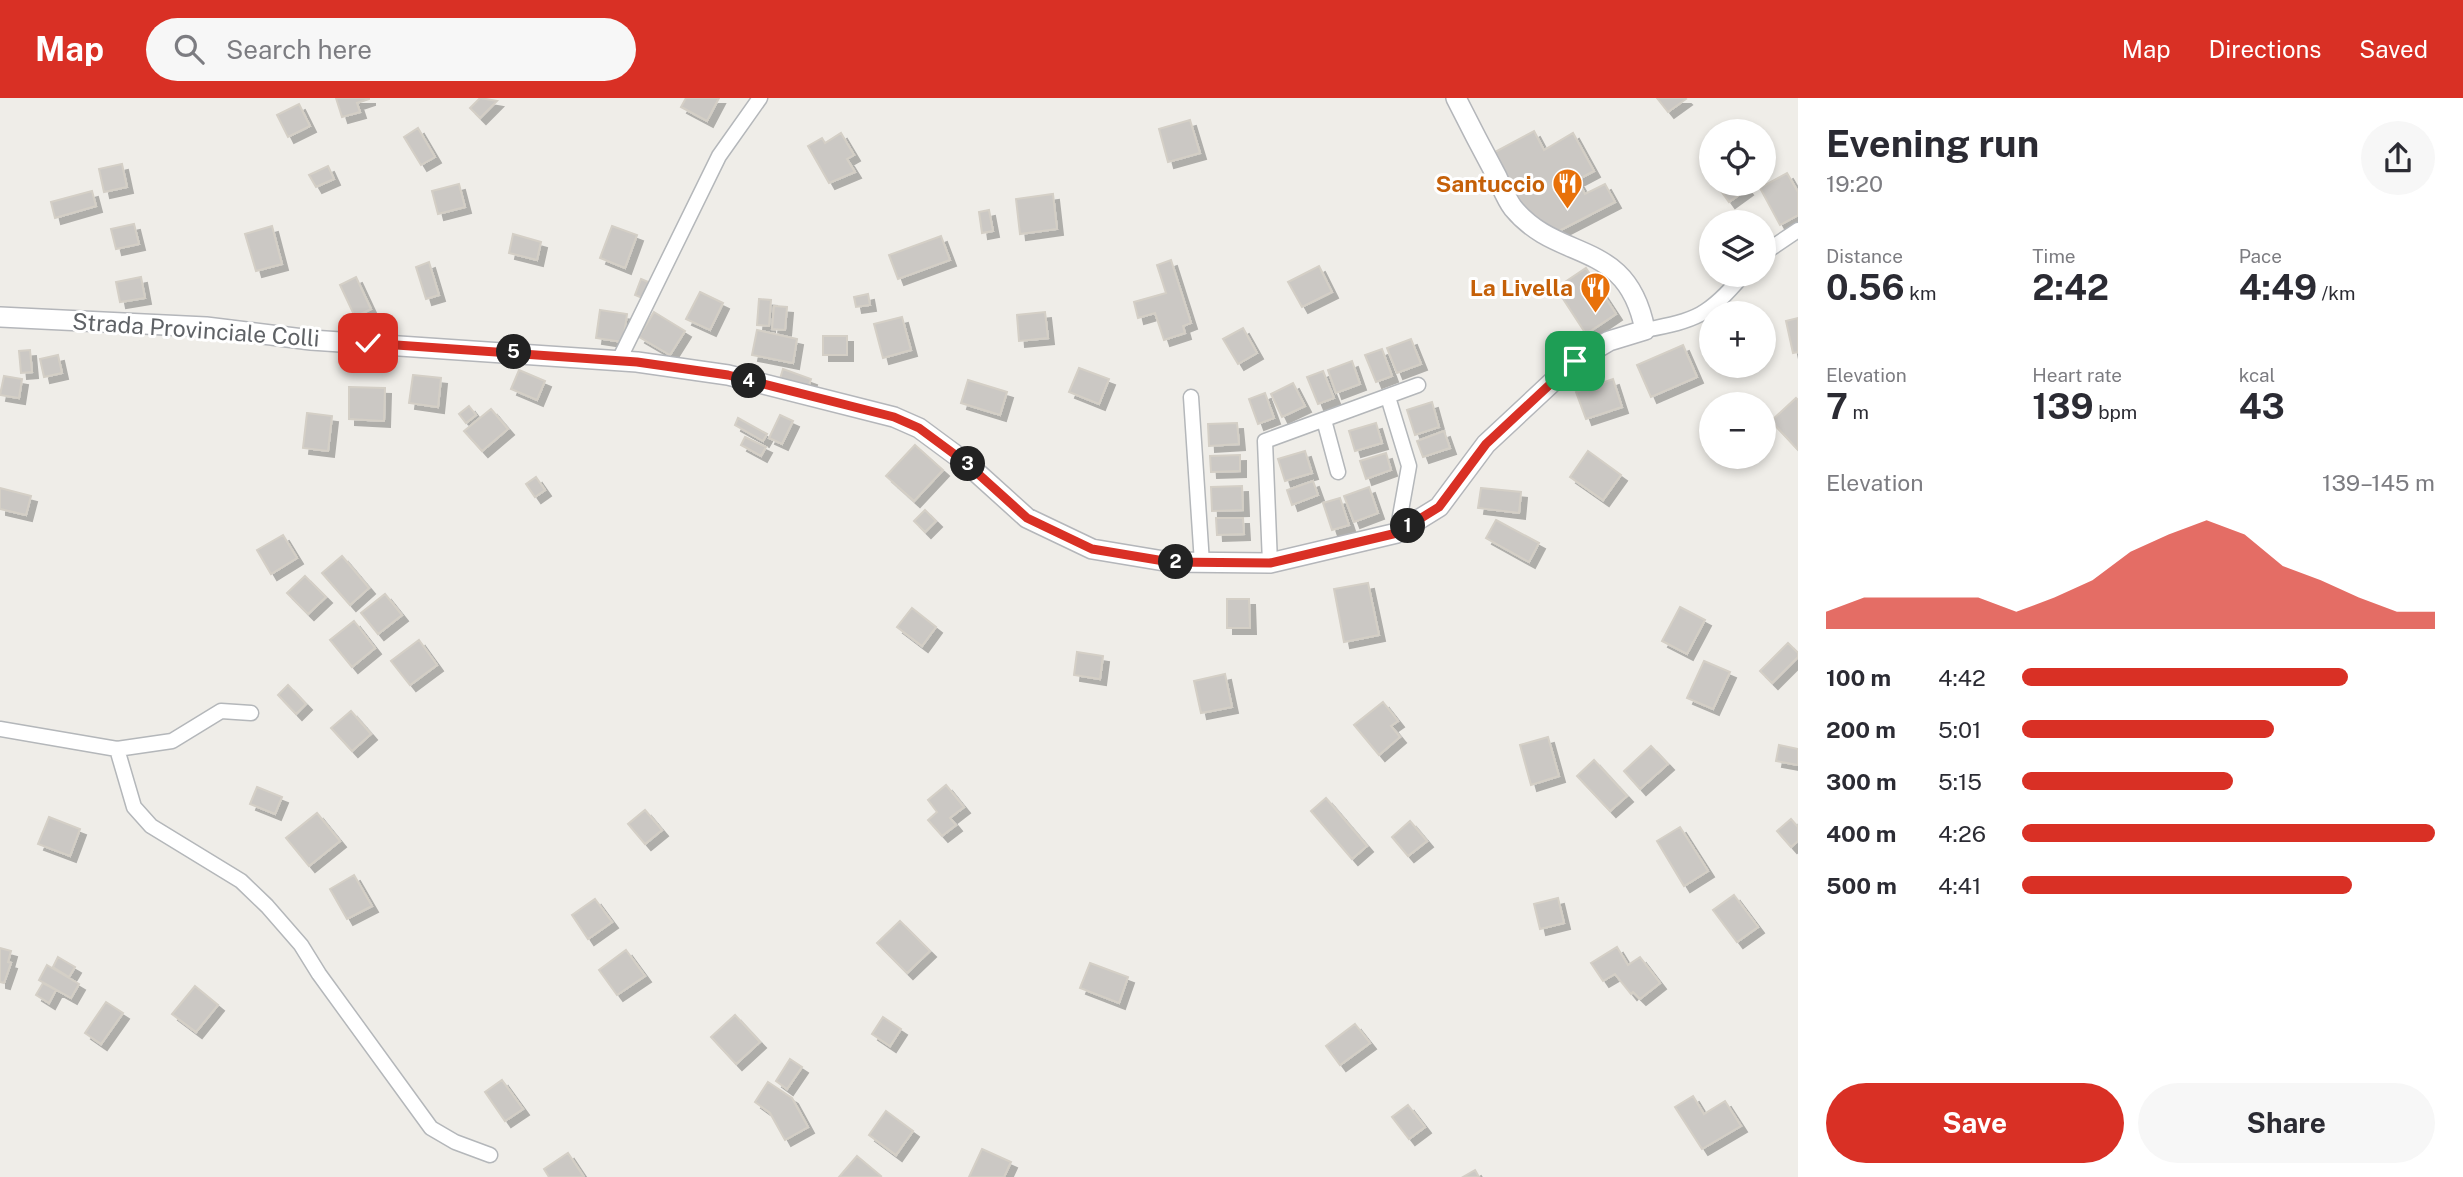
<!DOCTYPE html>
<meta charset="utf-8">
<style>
:root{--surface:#fff;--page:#f7f7f7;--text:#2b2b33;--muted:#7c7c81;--accent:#d93025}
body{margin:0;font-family:"Public Sans",sans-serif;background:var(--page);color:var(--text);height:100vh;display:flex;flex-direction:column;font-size:26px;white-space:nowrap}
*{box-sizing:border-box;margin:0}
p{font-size:23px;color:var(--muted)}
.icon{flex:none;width:38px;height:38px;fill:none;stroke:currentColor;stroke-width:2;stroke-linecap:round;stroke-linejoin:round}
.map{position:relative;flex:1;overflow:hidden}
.drawer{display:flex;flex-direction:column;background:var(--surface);width:665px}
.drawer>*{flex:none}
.fabs{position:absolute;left:1699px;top:21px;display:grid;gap:14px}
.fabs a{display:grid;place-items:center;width:77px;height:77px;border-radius:50%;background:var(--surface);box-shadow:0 4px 10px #0003;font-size:35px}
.pin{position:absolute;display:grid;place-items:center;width:60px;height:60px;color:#fff;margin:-30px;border-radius:14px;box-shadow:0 4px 10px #0006}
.km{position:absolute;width:35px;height:35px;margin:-18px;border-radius:50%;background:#222;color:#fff;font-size:19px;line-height:35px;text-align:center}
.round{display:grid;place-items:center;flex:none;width:74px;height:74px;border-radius:37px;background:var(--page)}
.head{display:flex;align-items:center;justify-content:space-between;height:119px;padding:0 28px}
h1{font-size:38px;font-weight:700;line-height:52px}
.metrics{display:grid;grid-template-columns:repeat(3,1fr);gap:10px;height:119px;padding:7px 28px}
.metrics div{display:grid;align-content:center}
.metrics b{font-size:35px;font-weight:700}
.metrics small{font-size:19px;font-weight:400}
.metrics p{font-size:19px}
.chart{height:196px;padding:14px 28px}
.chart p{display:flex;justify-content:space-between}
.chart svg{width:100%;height:126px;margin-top:7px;fill:var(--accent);opacity:.7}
.action{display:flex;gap:14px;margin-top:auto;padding:14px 28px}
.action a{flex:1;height:80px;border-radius:42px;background:var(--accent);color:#fff;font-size:28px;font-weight:700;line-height:80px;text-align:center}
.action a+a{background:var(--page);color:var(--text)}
ul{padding:0 28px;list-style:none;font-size:23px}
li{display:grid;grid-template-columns:112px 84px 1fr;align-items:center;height:52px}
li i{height:18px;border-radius:9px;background:var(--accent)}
header{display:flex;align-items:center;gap:42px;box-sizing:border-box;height:98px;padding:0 35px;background:var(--accent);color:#fff}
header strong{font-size:33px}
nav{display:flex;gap:38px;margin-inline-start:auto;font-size:24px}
.search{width:490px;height:63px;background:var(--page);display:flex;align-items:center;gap:18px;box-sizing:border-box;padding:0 24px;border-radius:38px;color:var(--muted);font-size:26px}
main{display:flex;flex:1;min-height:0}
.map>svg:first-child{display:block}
.building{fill:#cbc8c4;stroke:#d4cfc6;stroke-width:2;filter:url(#shadow)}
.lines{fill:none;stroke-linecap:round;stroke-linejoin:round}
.street-casing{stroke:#b4b7ba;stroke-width:17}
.secondary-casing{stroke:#b4b6ba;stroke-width:22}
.street{stroke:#fff;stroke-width:14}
.secondary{stroke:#fff;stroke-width:19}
.route-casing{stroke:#fff;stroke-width:14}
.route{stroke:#d93025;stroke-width:9}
.labels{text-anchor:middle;stroke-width:6;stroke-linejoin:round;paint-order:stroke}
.food-label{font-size:23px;font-weight:bold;fill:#c56008;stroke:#fff;text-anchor:end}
.street-label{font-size:23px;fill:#5f6266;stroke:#fff}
</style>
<header>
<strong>Map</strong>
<div class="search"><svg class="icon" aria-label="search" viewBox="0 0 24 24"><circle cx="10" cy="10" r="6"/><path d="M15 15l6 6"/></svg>Search here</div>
<nav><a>Map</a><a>Directions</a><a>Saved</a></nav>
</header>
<main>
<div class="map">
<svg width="1798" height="1079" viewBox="0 0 1798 1079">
<defs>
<filter id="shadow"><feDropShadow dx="6" dy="6" stdDeviation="0" flood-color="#0004"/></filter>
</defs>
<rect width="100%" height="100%" fill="#efede8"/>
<!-- building -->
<path class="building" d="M 336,0 L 369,0 L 369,1 L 357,5 L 360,14 L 342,19 Z
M 480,0 L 497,3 L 480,20 L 470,10 Z
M 686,0 L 719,0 L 707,23 L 681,9 Z
M 1657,0 L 1685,0 L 1686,1 L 1668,14 Z
M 299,6 L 310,28 L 288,39 L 277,17 Z
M 1190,22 L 1200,55 L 1168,64 L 1159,31 Z
M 418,30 L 435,59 L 421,67 L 404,39 Z
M 1534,33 L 1544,52 L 1573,35 L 1594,73 L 1577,82 L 1585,96 L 1605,86 L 1615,104 L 1553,136 L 1515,106 L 1495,54 Z
M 841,35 L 854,57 L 847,61 L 855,74 L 829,85 L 808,48 L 822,40 L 825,45 Z
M 122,66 L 127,89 L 104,94 L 99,71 Z
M 1712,66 L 1712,80 L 1705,71 Z
M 328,68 L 334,81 L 316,89 L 309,77 Z
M 1787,75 L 1798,94 L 1798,117 L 1780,127 L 1760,90 Z
M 459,86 L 465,109 L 438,116 L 432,93 Z
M 1716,86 L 1743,86 L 1747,91 L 1729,104 Z
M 92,93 L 96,108 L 55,120 L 51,104 Z
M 1053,96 L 1057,131 L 1020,136 L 1016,101 Z
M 989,112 L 993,133 L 982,135 L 979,114 Z
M 134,126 L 139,146 L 116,151 L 111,131 Z
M 272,128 L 282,166 L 256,173 L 245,136 Z
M 612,128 L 637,137 L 625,170 L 600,160 Z
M 513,136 L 541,144 L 537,162 L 509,155 Z
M 941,138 L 950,162 L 898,181 L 889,157 Z
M 1171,162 L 1191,225 L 1183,228 L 1185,235 L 1164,242 L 1155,215 L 1138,220 L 1134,204 L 1166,195 L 1157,167 Z
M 429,164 L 439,197 L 426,201 L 416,169 Z
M 1319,168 L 1332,194 L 1302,209 L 1288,184 Z
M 1586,170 L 1616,216 L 1586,236 L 1556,190 Z
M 141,179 L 145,200 L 120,204 L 116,184 Z
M 356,179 L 371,211 L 355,219 L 340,187 Z
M 641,181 L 653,186 L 647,202 L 635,197 Z
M 700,194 L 723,205 L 710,232 L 686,221 Z
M 868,196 L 870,207 L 856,209 L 854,199 Z
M 759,201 L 771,202 L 769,228 L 757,227 Z
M 774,208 L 787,209 L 785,232 L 772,231 Z
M 600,212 L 627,216 L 623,244 L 596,240 Z
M 654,214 L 685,233 L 670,257 L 639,239 Z
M 1045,214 L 1048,240 L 1019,243 L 1017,217 Z
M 902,219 L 911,252 L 883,260 L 874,226 Z
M 1798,220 L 1798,254 L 1793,255 L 1786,223 Z
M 1243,230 L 1257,255 L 1238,266 L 1223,241 Z
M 757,232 L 797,241 L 793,265 L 752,257 Z
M 823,238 L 847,238 L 847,257 L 823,257 Z
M 1411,241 L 1421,266 L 1397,275 L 1387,250 Z
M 1683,247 L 1697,279 L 1651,299 L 1637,267 Z
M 1382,251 L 1392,278 L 1376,284 L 1365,257 Z
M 30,252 L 32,274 L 21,275 L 19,253 Z
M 58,257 L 62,275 L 44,279 L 40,261 Z
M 1352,263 L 1360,286 L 1336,295 L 1328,272 Z
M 1079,270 L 1109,281 L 1099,306 L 1069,294 Z
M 783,271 L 811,281 L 807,293 L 779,284 Z
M 519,272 L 545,283 L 537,302 L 511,291 Z
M 1323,273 L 1334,300 L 1318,306 L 1307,279 Z
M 413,277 L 441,280 L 438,309 L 409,305 Z
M 4,278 L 22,281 L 19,300 L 0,297 Z
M 1613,281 L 1622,309 L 1586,321 L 1576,294 Z
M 968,282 L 1007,294 L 1000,317 L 961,305 Z
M 1293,285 L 1305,308 L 1282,319 L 1271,296 Z
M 349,289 L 385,290 L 384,323 L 349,321 Z
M 1265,295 L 1274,320 L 1258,326 L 1249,301 Z
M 1796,300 L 1798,302 L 1798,352 L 1771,323 Z
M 1432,304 L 1439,329 L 1415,337 L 1407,312 Z
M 469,308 L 476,317 L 466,325 L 459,316 Z
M 491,311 L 508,331 L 482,353 L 464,333 Z
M 307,315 L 332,318 L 328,353 L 303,350 Z
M 780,317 L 793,323 L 782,346 L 769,340 Z
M 738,320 L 767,336 L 763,343 L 735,327 Z
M 1237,325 L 1239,346 L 1209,348 L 1208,326 Z
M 1376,325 L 1382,345 L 1355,353 L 1349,333 Z
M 1444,333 L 1450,350 L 1423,359 L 1417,343 Z
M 745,339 L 766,349 L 761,358 L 741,347 Z
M 915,347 L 943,372 L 914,403 L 886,378 Z
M 1305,353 L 1312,375 L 1285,383 L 1278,361 Z
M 1588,353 L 1621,377 L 1603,402 L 1570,379 Z
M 1386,355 L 1391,372 L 1366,381 L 1360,363 Z
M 1240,357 L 1240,373 L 1211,374 L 1210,358 Z
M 536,379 L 545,392 L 535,399 L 526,386 Z
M 1313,383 L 1318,397 L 1292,407 L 1287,392 Z
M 1242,388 L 1243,412 L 1212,413 L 1211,389 Z
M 1369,389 L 1378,415 L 1354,424 L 1344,398 Z
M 0,390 L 31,398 L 26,417 L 0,411 Z
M 1481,390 L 1521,394 L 1519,415 L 1478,410 Z
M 1340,400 L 1349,427 L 1332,432 L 1323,405 Z
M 925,412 L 936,423 L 925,434 L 914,423 Z
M 1216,420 L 1243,420 L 1244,436 L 1217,437 Z
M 1496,422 L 1539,445 L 1529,464 L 1486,440 Z
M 283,437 L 297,460 L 271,476 L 257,452 Z
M 342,458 L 369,490 L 350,507 L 322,475 Z
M 305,478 L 326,499 L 308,516 L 287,495 Z
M 1368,485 L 1379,537 L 1344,544 L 1334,491 Z
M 385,496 L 402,517 L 378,536 L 361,515 Z
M 1227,501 L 1249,501 L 1250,530 L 1227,530 Z
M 1680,509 L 1705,522 L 1687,556 L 1662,543 Z
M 912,510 L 936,529 L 922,548 L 897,529 Z
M 354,523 L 375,550 L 352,569 L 330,542 Z
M 419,542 L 437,567 L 410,587 L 391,563 Z
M 1788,545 L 1798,555 L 1798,559 L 1772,585 L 1760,573 Z
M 1077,554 L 1103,558 L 1100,581 L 1074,577 Z
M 1704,563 L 1730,574 L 1713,611 L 1687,600 Z
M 1225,576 L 1232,609 L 1201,615 L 1194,583 Z
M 288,587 L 306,606 L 296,616 L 278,597 Z
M 1383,604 L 1398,623 L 1391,628 L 1400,639 L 1379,657 L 1354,627 Z
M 351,613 L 371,636 L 352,653 L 331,630 Z
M 1548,639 L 1559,678 L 1531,687 L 1520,647 Z
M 1779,647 L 1798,651 L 1798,667 L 1776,663 Z
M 1651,648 L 1668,666 L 1640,691 L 1624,673 Z
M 1594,662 L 1627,698 L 1610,713 L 1577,678 Z
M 946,687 L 964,709 L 950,720 L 956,727 L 942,738 L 928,722 L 937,714 L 928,702 Z
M 257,689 L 282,699 L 275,716 L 250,706 Z
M 1326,700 L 1367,748 L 1352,761 L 1311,713 Z
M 645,712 L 662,732 L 645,746 L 628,726 Z
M 317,715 L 340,743 L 309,768 L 286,740 Z
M 49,719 L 80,731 L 70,758 L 38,746 Z
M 1791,721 L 1798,729 L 1798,743 L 1791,749 L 1777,733 Z
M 1410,723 L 1427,743 L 1408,758 L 1392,739 Z
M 1680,729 L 1708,773 L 1684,788 L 1657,743 Z
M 354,777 L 372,808 L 347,821 L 330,791 Z
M 1734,797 L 1758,829 L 1737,844 L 1713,812 Z
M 1558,800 L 1564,825 L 1540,831 L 1534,806 Z
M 595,801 L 612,824 L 588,841 L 572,817 Z
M 900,823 L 930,853 L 907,875 L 877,845 Z
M 1617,849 L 1628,867 L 1640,859 L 1660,885 L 1640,901 L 1633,894 L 1631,896 L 1615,876 L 1603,883 L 1591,865 Z
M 0,850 L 11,853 L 8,864 L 11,865 L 4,885 L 0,884 Z
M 626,852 L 645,878 L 617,897 L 599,872 Z
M 58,859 L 75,869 L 69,879 L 53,869 Z
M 1090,865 L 1128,879 L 1119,905 L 1080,890 Z
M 47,867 L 79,886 L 71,900 L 39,882 Z
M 43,885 L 56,892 L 49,905 L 36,897 Z
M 195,888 L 218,907 L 196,934 L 172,916 Z
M 106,904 L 123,915 L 101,946 L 85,935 Z
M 735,917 L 760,944 L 736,966 L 711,939 Z
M 883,919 L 901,931 L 890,948 L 872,936 Z
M 1355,926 L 1370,945 L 1340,967 L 1326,948 Z
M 790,961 L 802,969 L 787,991 L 776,983 Z
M 502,982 L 523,1011 L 505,1023 L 485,994 Z
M 768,984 L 792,1000 L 808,1029 L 785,1042 L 770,1015 L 755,1004 Z
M 1693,998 L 1704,1016 L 1725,1003 L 1741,1028 L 1702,1051 L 1675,1009 Z
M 1408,1007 L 1425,1029 L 1409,1041 L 1392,1019 Z
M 886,1013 L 913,1033 L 896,1057 L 869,1037 Z
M 982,1051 L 1011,1064 L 1004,1079 L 969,1079 Z
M 568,1055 L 584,1079 L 549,1079 L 544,1071 Z
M 857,1058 L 881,1078 L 880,1079 L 839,1079 Z
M 1475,1072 L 1479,1079 L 1463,1079 Z"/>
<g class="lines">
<defs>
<path id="street" d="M 1764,155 L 1798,132
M 1645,232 C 1697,222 1708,218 1743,177
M 619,262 L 719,58 L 760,0
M 1191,299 L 1202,465
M 1388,299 L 1409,368 L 1397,435
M 1324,322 L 1338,374
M 1270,465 L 1265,343 L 1418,287
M 0,631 L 117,651 L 172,643 L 221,613 L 251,615
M 117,651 L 134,709 L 151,728 L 241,783 L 267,808 L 301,847 L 319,876 L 431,1030 L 455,1044 L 490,1057"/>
<path id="secondary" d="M 0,219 L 206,229 L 311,242 L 637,264 L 728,277 L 894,319 L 919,330 L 965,364 L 1027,420 L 1092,451 L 1170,464 L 1270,465 L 1397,435 L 1439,409 L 1486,346 L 1575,263 L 1609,243 L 1645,232 C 1627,139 1559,166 1513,110 C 1506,101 1501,87 1496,77 C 1482,51 1469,26 1456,0"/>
</defs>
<!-- street casing -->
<use href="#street" class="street-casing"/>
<!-- secondary casing -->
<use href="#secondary" class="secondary-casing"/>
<!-- street -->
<use href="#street" class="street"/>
<!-- secondary -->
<use href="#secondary" class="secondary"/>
</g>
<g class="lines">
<defs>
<path id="route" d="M 368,245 L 637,264 L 728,277 L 894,319 L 919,330 L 965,364 L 1027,420 L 1092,451 L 1170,464 L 1270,465 L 1397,435 L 1439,409 L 1486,346 L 1575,263"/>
</defs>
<!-- route casing -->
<use href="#route" class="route-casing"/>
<!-- route -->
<use href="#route" class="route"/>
</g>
<!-- icons -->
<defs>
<symbol id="restaurant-pin" viewBox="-11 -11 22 30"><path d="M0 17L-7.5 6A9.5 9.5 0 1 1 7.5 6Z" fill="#e8710a" stroke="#fff"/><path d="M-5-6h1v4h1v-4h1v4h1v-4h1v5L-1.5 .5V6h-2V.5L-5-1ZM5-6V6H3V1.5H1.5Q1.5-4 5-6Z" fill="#fff"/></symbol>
</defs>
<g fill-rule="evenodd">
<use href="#restaurant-pin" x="1550" y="68" width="35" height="47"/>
<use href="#restaurant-pin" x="1578" y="172" width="35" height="47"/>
</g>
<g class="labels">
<!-- food labels -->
<g class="food-label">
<text x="1545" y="94">Santuccio</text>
<text x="1573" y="198">La Livella</text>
</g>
<!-- street labels -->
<g class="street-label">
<text transform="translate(196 232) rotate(4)" y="8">Strada Provinciale Colli</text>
</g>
</g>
</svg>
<div class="fabs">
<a><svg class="icon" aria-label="locate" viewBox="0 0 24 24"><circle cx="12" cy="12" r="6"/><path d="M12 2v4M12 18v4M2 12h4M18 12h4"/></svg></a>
<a><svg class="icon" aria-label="layers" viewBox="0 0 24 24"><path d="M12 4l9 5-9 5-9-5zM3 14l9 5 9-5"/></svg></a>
<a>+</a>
<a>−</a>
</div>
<div class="pin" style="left:1575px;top:263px;background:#1e9e55"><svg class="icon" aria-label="arrive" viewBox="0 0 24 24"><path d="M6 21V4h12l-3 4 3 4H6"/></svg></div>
<div class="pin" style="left:368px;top:245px;background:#d93025"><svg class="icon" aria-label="check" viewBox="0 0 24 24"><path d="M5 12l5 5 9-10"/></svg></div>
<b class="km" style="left:1408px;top:428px">1</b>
<b class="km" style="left:1176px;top:464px">2</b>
<b class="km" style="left:968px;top:366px">3</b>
<b class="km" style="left:749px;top:283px">4</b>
<b class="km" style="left:514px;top:254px">5</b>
</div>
<section class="drawer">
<div class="head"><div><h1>Evening run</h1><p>19:20</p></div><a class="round"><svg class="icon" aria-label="share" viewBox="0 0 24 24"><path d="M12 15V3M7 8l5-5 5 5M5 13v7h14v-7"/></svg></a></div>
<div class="metrics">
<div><p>Distance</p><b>0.56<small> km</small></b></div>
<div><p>Time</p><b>2:42</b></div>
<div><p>Pace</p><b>4:49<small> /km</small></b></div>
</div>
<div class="metrics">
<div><p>Elevation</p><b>7<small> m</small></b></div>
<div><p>Heart rate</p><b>139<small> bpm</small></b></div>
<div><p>kcal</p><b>43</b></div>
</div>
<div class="chart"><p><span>Elevation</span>139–145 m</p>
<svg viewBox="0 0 160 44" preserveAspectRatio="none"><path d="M0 44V38L10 33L20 33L30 33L40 33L50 38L60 33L70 27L80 17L90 11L100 6L110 11L120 22L130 27L140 33L150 38L160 38V44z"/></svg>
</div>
<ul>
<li><b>100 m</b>4:42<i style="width:79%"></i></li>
<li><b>200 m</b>5:01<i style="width:61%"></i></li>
<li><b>300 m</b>5:15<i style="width:51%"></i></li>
<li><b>400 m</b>4:26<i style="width:100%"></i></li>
<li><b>500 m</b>4:41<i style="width:80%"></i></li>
</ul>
<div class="action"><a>Save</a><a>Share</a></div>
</section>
</main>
